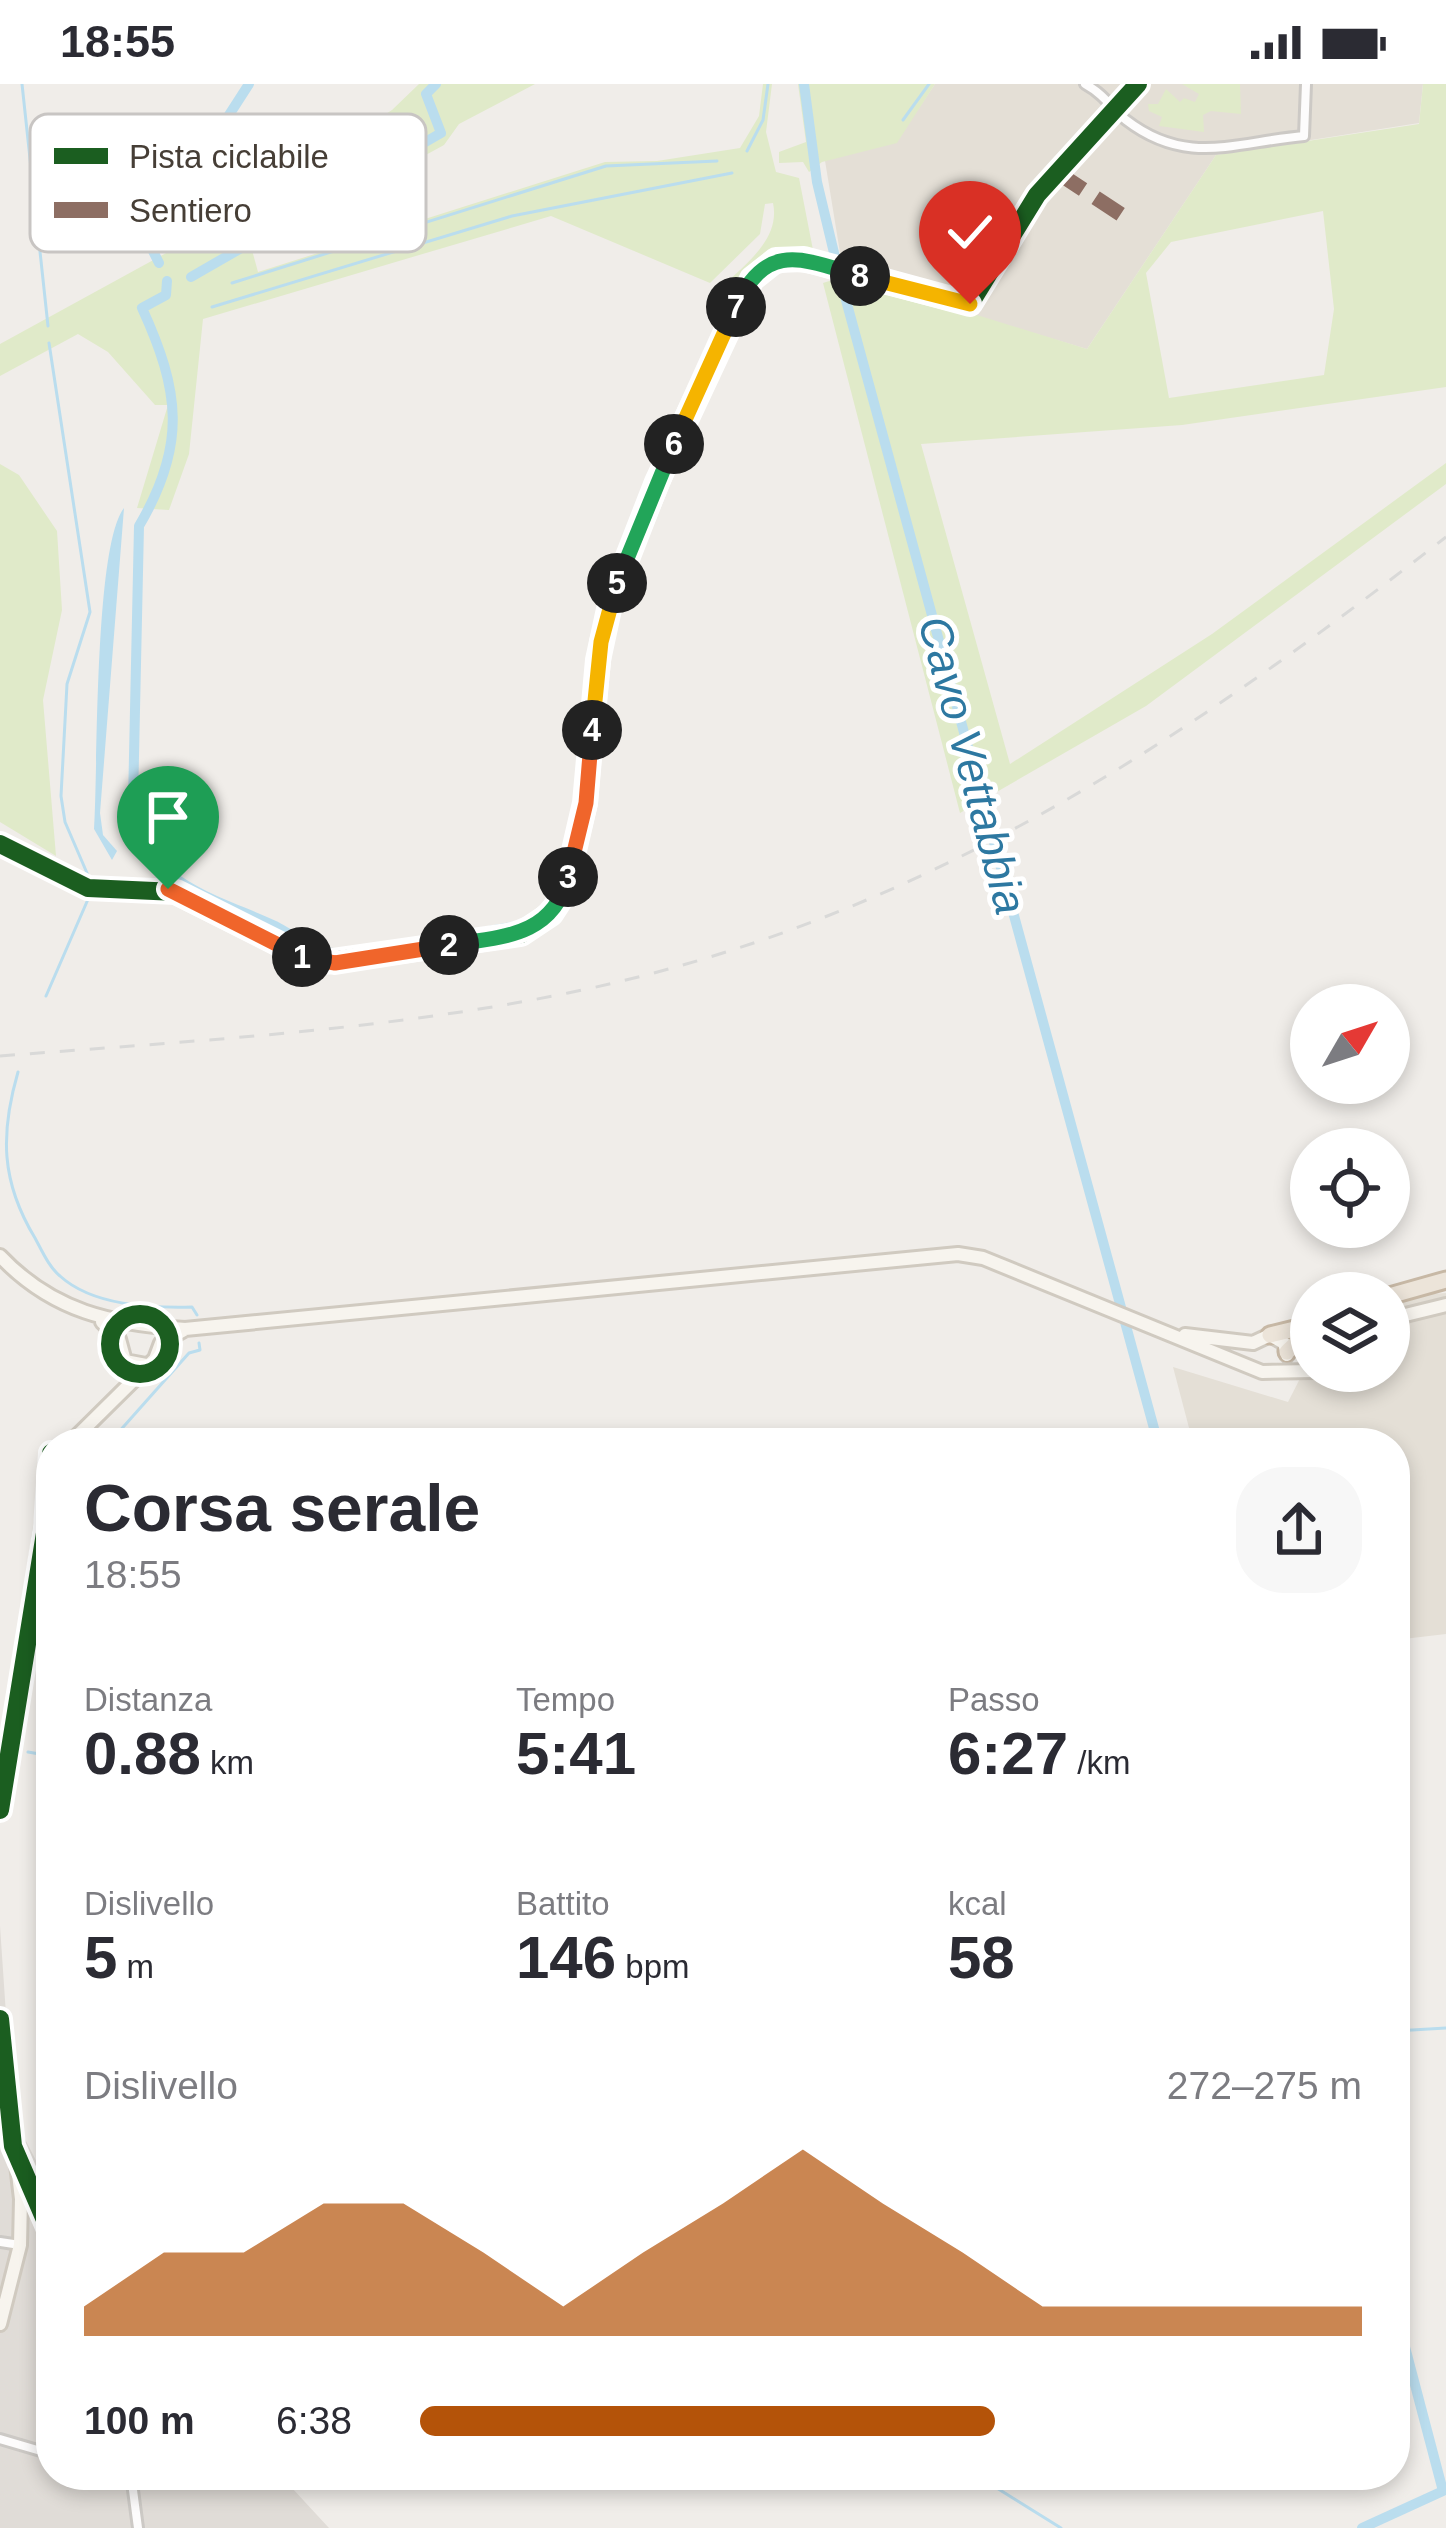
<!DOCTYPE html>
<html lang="it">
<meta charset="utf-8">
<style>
:root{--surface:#fff;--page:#f7f7f7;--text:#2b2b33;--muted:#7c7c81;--accent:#b45309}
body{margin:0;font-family:Helvetica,sans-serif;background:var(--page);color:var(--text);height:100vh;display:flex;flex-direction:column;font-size:45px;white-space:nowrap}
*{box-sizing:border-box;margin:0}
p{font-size:39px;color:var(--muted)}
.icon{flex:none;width:66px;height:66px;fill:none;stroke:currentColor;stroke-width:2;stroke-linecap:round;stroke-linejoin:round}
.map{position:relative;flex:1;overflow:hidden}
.sheet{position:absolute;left:36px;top:1344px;width:1374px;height:1062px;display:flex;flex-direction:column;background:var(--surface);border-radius:48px;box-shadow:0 6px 18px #0003}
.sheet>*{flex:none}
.needle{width:78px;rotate:51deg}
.buttons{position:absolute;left:1290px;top:900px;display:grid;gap:24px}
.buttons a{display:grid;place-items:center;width:120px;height:120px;border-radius:50%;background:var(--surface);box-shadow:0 6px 18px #0003;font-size:60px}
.pin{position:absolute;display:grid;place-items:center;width:102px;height:102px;color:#fff;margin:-123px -51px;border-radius:50% 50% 50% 0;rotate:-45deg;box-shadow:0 0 12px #0007}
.pin .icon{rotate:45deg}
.km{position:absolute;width:60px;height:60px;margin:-30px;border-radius:50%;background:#222;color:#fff;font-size:33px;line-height:60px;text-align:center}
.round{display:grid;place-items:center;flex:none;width:126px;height:126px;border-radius:48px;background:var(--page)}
.overview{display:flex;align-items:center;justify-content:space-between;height:204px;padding:0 48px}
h1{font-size:66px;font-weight:700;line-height:90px}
.metrics{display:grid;grid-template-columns:repeat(3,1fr);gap:18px;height:204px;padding:12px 48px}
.metrics div{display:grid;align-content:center}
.metrics b{font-size:60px;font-weight:700}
.metrics small{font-size:33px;font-weight:400}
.metrics p{font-size:33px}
.chart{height:336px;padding:24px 48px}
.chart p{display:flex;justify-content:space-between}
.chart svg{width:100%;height:216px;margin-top:12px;fill:var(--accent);opacity:.7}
ul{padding:0 48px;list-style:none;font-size:39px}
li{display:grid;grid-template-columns:192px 144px 1fr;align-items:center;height:90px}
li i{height:30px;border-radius:15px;background:var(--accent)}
.status{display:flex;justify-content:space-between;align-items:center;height:84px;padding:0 60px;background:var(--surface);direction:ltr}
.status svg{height:33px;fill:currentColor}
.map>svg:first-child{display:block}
.residential{fill:#e4dfd6}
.industrial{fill:#e0dcd7}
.green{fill:#e0eac9;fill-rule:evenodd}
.water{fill:#baddee}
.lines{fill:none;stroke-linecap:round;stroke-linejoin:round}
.stream{stroke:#baddee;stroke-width:3}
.canal{stroke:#baddee;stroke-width:10}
.street-casing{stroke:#ccc9c5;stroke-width:14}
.secondary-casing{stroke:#d0cac0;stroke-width:18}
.highway-casing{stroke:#c7b8a5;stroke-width:21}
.street{stroke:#fdfcfc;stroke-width:8}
.secondary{stroke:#f7f4ee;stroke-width:12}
.highway{stroke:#ece4d9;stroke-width:15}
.rail{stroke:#d9d9d8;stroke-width:3;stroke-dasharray:15 15;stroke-linecap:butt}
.quiet{stroke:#8d6e63;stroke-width:15;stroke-dasharray:30 15;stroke-linecap:butt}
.cycleway-casing{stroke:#fff;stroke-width:26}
.cycleway{stroke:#1b5e20;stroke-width:18}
.split-1-casing{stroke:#fff;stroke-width:24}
.split-2-casing{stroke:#fff;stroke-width:24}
.split-3-casing{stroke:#fff;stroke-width:24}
.split-4-casing{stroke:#fff;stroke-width:24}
.split-5-casing{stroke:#fff;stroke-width:24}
.split-6-casing{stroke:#fff;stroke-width:24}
.split-7-casing{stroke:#fff;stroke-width:24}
.split-8-casing{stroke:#fff;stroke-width:24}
.split-9-casing{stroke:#fff;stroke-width:24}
.split-1{stroke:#f0652b;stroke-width:15}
.split-2{stroke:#f0652b;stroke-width:15}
.split-3{stroke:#22a559;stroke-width:15}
.split-4{stroke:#f0652b;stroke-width:15}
.split-5{stroke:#f5b400;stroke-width:15}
.split-6{stroke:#22a559;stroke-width:15}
.split-7{stroke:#f5b400;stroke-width:15}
.split-8{stroke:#22a559;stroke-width:15}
.split-9{stroke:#f5b400;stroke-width:15}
.labels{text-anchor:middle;stroke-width:10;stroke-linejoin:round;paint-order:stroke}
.water-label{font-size:45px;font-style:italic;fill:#2d78a1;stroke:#fff}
.key{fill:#fff;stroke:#c8c5c3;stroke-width:3}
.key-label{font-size:33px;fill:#463e36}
</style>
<div class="status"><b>18:55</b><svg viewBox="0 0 49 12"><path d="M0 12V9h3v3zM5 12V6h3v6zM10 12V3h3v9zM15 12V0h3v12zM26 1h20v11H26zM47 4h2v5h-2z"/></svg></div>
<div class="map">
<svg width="1446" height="2444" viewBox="0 0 1446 2444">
<rect width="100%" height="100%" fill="#f0ede9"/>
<!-- residential -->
<path class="residential" d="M 935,0 L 1423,0 L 1419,39 L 1216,71 L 1087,265 L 844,193 L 820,46 L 917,27 Z
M 1446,1209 L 1446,1550 L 1395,1556 L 1395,1359 L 1193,1359 L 1173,1283 L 1288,1318 L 1311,1273 L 1311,1287 L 1389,1287 L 1389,1222 L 1416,1211 Z"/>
<!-- industrial -->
<path class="industrial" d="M 0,1842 L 11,2004 L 25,2055 L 51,2106 L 51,2391 L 280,2391 L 329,2444 L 0,2444 Z"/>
<!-- green -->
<path class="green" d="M 419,0 L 535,0 L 459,40 L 444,61 L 252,166 L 258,188 L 605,78 L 657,77 L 740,64 L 759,32 L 763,0 L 772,0 L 766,48 L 776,88 L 799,94 L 814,171 L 767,171 L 733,213 L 718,207 C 742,182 781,157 773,119 L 765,120 L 760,150 L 710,199 L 551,132 L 203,235 L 189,370 L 169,426 L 137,424 L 168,321 L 155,321 L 108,268 L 78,250 L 0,292 L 0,260 L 199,151 L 392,26 Z
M 798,0 L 935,0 L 897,59 L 822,78 L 809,88 L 803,78 L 779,79 L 779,68 L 806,58 Z
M 1182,0 L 1240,0 L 1241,30 L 1211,27 L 1203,31 L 1204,48 L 1159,42 L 1162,33 L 1149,27 L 1148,20 L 1158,20 L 1166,5 L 1180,18 L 1184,14 L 1195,18 L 1199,10 Z
M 1423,0 L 1446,0 L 1446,303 L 1182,341 L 921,360 L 1010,680 L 1212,550 L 1446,379 L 1446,400 L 1146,622 L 960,729 L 823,199 L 848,191 L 1087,265 L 1216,71 L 1419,40 ZM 1323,127 L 1334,225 L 1324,291 L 1169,314 L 1146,189 L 1171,158 Z
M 0,380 L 19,391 L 57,447 L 62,526 L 43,616 L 56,772 L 0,738 Z"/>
<!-- water -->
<path class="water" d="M 124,424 L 100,729 L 103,751 L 117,767 L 112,776 L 94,745 C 98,686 94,462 124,424 Z"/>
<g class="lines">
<!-- stream -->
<path class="stream" d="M 22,0 L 48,242
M 903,36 L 929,0
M 747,67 L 763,36 L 768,0
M 232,199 L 606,82 L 717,77
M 212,223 L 512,132 L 732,89
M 49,259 L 90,528 L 67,600 L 61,712 L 65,738 L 90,796
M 46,912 L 89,813
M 18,988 C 0,1050 1,1098 35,1154 C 42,1167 49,1183 60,1192 C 93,1222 151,1224 192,1223 L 197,1231
M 109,1359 L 189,1269 L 200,1266 L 199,1259
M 28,1668 L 51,1672
M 1395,1947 L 1446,1944
M 976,2391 L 1061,2444"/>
<!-- canal -->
<path class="canal" d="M 804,0 L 817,98 L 841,198 L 1158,1359
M 159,179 L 152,165 L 160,138 L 249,0
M 191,193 L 441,49 L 426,10 L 436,0
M 167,197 L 166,211 L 142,224 C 180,307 187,361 139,442 L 133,718 C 138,799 215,814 275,842 C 293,851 313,869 334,869 C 390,870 462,850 518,842 L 540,830
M 1362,2444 L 1443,2407 L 1395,2225"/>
<defs>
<path id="street" d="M 1085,0 C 1108,13 1110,24 1126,36 C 1187,83 1235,58 1304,52 L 1306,0
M 0,760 L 88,804 L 176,808 L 318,879 L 521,850 L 551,830 L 564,810 L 585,719 L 598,576 L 611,516 L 657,398 L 752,195 L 776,176 L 804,175 L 970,220 L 1037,111 L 1138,0
M 20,2078 L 51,2150
M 0,2158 L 20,2161
M 0,2355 L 51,2370
M 120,2391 L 132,2394
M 131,2391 L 138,2444"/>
<path id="secondary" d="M 0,1172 C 53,1228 112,1240 185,1245 L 958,1170 L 983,1174 L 1262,1288 L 1314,1287
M 1389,1235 L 1446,1221
M 102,1238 L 119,1255 L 125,1277 L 146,1281
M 1185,1251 L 1253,1259 L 1270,1251 L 1284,1259 L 1287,1271
M 70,1359 L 155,1275 L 161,1259 L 184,1246
M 0,1726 L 51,1382
M 0,1935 L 21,2115 L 20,2161 L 0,2240"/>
<path id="highway" d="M 1389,1212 L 1446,1196
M 1270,1251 L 1311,1241
M 1287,1268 L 1311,1245"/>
</defs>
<!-- street casing -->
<use href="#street" class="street-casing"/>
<!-- secondary casing -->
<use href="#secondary" class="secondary-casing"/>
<!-- highway casing -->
<use href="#highway" class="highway-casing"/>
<!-- street -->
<use href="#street" class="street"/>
<!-- secondary -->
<use href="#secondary" class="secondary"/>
<!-- highway -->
<use href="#highway" class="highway"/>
<!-- rail -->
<path class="rail" d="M 0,972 C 190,957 382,947 568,909 C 912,839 1175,664 1446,453"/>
<!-- quiet -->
<path class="quiet" d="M 1058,89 L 1131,137"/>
<defs>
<path id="cycleway" d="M 0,760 L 88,804 L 176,808 L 318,879 L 521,850 L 551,830 L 564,810 L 585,719 L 598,576 L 611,516 L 657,398 L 752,195 L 776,176 L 804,175 L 970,220 L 1037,111 L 1138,0
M110 1260a30 30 0 1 1 60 0a30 30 0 1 1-60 0Z
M 0,1726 L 46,1443 L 51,1369
M 0,1935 L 13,2062 L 51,2150"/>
</defs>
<!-- cycleway casing -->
<use href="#cycleway" class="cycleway-casing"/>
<!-- cycleway -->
<use href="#cycleway" class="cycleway"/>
</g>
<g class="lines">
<defs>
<path id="split-1" d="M 168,805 L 302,873"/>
<path id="split-2" d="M 302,873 L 335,879 L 449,861"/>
<path id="split-3" d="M 449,861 C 501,853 553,853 568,793"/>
<path id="split-4" d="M 568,793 L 586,719 L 592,646"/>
<path id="split-5" d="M 592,646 L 601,558 L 617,499"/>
<path id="split-6" d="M 617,499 L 674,360"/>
<path id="split-7" d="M 674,360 L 736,223"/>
<path id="split-8" d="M 736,223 C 766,156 803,175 860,192"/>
<path id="split-9" d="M 860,192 L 970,220"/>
</defs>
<!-- split-1 casing -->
<use href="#split-1" class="split-1-casing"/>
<!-- split-2 casing -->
<use href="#split-2" class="split-2-casing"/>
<!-- split-3 casing -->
<use href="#split-3" class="split-3-casing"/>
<!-- split-4 casing -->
<use href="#split-4" class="split-4-casing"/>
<!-- split-5 casing -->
<use href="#split-5" class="split-5-casing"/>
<!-- split-6 casing -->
<use href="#split-6" class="split-6-casing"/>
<!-- split-7 casing -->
<use href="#split-7" class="split-7-casing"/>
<!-- split-8 casing -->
<use href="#split-8" class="split-8-casing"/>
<!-- split-9 casing -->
<use href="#split-9" class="split-9-casing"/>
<!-- split-1 -->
<use href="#split-1" class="split-1"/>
<!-- split-2 -->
<use href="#split-2" class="split-2"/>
<!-- split-3 -->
<use href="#split-3" class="split-3"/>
<!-- split-4 -->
<use href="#split-4" class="split-4"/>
<!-- split-5 -->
<use href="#split-5" class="split-5"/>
<!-- split-6 -->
<use href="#split-6" class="split-6"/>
<!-- split-7 -->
<use href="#split-7" class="split-7"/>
<!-- split-8 -->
<use href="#split-8" class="split-8"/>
<!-- split-9 -->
<use href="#split-9" class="split-9"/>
</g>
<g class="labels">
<!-- water labels -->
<g class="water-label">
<text transform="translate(973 681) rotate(75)" y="16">Cavo Vettabbia</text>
</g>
</g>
<!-- legend -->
<rect x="30" y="30" width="396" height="138" rx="18" class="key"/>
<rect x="54" y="64" width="54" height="16" fill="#1b5e20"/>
<rect x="54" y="118" width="54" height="16" fill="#8d6e63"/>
<g class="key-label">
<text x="129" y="84">Pista ciclabile</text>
<text x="129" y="138">Sentiero</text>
</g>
</svg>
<div class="buttons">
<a><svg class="needle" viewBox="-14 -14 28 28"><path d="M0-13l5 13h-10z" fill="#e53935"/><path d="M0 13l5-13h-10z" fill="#7c7c81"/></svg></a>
<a><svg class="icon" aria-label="locate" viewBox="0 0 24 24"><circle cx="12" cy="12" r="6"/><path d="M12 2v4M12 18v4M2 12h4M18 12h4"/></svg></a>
<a><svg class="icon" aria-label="layers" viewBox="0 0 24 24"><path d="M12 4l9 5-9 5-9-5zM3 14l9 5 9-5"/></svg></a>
</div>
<div class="pin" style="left:168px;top:805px;background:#1e9e55"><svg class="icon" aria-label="arrive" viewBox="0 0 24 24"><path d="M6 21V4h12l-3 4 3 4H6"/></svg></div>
<div class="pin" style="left:970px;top:220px;background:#d93025"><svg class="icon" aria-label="check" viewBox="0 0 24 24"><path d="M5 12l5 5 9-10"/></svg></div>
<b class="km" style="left:302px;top:873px">1</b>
<b class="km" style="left:449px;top:861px">2</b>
<b class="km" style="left:568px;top:793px">3</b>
<b class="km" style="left:592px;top:646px">4</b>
<b class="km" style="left:617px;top:499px">5</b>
<b class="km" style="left:674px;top:360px">6</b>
<b class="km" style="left:736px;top:223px">7</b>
<b class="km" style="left:860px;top:192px">8</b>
<section class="sheet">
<div class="overview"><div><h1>Corsa serale</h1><p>18:55</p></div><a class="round"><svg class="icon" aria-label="share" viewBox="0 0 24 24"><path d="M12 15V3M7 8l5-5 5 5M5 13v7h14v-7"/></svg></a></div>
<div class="metrics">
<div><p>Distanza</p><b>0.88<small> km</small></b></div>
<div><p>Tempo</p><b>5:41</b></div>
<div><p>Passo</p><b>6:27<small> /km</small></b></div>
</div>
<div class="metrics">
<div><p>Dislivello</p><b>5<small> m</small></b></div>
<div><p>Battito</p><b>146<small> bpm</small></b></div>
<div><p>kcal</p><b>58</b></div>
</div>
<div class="chart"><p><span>Dislivello</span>272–275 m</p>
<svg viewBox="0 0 160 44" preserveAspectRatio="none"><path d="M0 44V38L10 27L20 27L30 17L40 17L50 27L60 38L70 27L80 17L90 6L100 17L110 27L120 38L130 38L140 38L150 38L160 38V44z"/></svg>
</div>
<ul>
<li><b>100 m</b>6:38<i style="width:61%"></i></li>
</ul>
</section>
</div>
